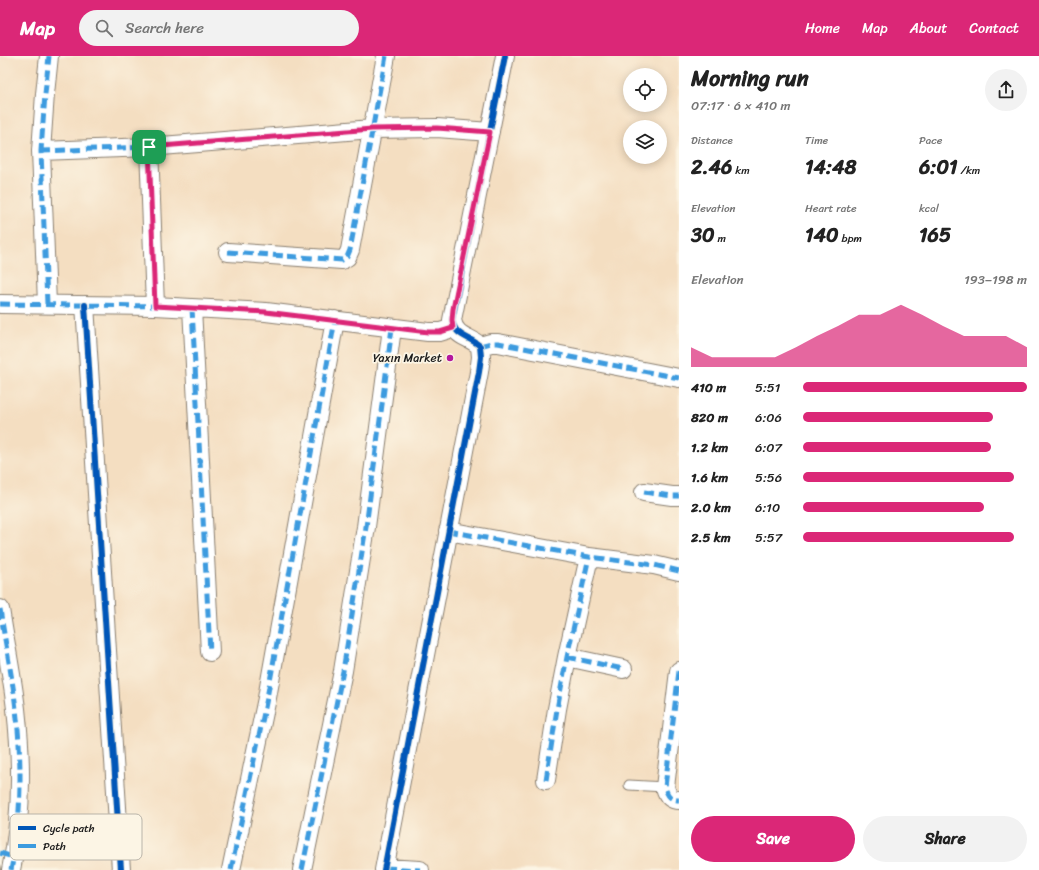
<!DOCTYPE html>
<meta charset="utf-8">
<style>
:root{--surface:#fff;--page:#f2f2f2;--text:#222;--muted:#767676;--accent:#db2777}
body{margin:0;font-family:Sriracha,sans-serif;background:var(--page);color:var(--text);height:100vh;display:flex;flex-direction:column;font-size:15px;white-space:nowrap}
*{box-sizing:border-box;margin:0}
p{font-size:13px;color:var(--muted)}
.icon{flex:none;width:22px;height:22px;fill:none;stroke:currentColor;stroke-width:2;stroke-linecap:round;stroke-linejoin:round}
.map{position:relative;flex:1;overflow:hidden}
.drawer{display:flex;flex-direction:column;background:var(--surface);width:360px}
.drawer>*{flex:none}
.fabs{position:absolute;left:623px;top:12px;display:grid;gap:8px}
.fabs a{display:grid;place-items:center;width:44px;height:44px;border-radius:50%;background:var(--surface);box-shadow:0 2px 10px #0003;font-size:20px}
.pin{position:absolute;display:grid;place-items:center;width:34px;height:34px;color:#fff;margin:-17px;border-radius:8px;box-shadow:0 2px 6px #0006}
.round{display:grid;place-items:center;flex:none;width:42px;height:42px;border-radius:21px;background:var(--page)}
.head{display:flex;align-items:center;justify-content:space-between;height:68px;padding:0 12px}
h1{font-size:22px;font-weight:800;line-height:30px}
.stats{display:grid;grid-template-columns:repeat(3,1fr);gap:6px;height:68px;padding:4px 12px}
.stats div{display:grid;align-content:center}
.stats b{font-size:20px;font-weight:800}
.stats small{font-size:11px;font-weight:400}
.stats p{font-size:11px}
.chart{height:112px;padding:8px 12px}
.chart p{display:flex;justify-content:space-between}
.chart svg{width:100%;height:72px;margin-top:4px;fill:var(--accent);opacity:.7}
.button{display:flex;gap:8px;margin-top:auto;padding:8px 12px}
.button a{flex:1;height:46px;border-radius:24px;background:var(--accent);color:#fff;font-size:16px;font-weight:800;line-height:46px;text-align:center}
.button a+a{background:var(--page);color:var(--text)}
ul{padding:0 12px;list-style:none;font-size:13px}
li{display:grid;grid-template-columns:64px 48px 1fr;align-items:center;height:30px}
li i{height:10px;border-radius:5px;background:var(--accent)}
header{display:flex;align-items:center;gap:24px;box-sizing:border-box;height:56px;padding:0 20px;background:var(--accent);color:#fff}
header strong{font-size:19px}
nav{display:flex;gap:22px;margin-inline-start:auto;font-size:14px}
.search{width:280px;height:36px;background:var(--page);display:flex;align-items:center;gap:10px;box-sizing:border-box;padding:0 14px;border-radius:22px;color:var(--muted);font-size:15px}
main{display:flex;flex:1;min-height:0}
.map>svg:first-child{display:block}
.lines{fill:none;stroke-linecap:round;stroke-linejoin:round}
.service-casing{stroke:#887d6e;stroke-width:11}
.minor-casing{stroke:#887d6e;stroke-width:20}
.service{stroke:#fff;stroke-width:9}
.minor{stroke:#fff;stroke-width:18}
.quiet{stroke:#3c9bdf;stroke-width:5;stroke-dasharray:10 5;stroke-linecap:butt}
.cycleway-casing{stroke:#fcf5e5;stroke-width:8}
.cycleway{stroke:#0057b8;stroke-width:6}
.route-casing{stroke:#fff;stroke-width:8}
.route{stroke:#db2777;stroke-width:5}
.poi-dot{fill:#b5179e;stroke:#fcf5e5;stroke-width:1.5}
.labels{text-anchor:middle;stroke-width:3.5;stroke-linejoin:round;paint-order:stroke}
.poi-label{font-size:12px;fill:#1c1c1c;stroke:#fcf5e5;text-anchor:end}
.key{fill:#fcf5e5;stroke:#b9b4a9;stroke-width:1}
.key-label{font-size:11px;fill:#1c1c1c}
</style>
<header>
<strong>Map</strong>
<div class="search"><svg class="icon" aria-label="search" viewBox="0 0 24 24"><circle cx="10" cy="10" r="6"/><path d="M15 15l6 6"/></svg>Search here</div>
<nav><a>Home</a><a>Map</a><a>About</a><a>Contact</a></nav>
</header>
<main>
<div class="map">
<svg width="679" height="814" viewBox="0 0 679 814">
<rect width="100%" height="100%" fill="#fcf5e5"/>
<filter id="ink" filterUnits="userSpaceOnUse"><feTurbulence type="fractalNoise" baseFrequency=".025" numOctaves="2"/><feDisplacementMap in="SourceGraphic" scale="8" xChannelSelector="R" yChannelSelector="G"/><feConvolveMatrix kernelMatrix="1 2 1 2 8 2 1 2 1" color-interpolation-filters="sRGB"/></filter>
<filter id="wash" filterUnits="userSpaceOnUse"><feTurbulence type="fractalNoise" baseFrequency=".012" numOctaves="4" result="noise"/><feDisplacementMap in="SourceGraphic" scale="16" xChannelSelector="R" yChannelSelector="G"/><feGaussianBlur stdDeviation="0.9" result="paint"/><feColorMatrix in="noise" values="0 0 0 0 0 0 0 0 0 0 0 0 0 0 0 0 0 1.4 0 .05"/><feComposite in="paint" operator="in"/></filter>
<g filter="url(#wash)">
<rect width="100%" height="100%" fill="#f4dec1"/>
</g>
<g filter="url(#ink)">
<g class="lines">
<defs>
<path id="service" d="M 629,729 L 665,731"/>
<path id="minor" d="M 149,91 L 155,250
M 41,95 L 149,91 L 372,73 L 437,72 L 490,76
M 228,196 L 342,204 L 347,201 L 350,194 L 386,0
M 0,248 L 155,250 L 266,256 L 428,276 L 440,276 L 453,272
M 47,248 L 41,95 L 45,38 L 49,0
M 85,249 L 121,814
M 192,252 L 210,596
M 480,290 L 491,287 L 498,287 L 679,322
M 644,436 L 672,440 L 679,440
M 448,475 L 589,501 L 654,509 L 679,515
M 0,553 C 5,586 12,619 16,653 C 22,706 22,762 11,814
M 567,601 L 623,613
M 679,615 L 665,731 C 667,739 670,744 679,744
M 546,724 L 557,653 L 567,601 L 589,501
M 385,812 L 420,814
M 231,814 L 267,642 L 335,264
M 302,814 L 343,615 L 366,471 L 392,272
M 384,814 L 479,316 L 481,301 L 480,290 C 469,280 455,281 452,264 L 505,0"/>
</defs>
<!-- service casing -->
<use href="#service" class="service-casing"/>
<!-- minor casing -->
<use href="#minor" class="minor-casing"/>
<!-- service -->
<use href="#service" class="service"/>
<!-- minor -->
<use href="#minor" class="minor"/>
<!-- quiet -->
<path class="quiet" d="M 149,91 L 155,250
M 41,95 L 149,91 L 372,73 L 437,72 L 490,76
M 228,196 L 342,204 L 347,201 L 350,194 L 386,0
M 0,248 L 155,250 L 266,256 L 428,276 L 440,276 L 453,272
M 47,248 L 41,95 L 45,38 L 49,0
M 192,252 L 210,596
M 480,290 L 491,287 L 498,287 L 679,322
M 644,436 L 672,440 L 679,440
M 448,475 L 589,501 L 654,509 L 679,515
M 0,553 C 5,586 12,619 16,653 C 22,706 22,762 11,814
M 567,601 L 623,613
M 679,615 L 665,731 C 667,739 670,744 679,744
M 546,724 L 557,653 L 567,601 L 589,501
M 0,797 L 13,801
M 385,812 L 420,814
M 231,814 L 267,642 L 335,264
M 302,814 L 343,615 L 366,471 L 392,272"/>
<defs>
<path id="cycleway" d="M 85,249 L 121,814
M 384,814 L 479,316 L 481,301 L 480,290 C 469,280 455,281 452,264 L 505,0"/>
</defs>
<!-- cycleway casing -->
<use href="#cycleway" class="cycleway-casing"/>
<!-- cycleway -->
<use href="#cycleway" class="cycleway"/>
</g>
</g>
<g class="lines" filter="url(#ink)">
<defs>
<path id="route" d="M 437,72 L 490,76 L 453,253 L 452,264 L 453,272 L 440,276 L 428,276 L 266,256 L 155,250 L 149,91 L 372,73 Z"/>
</defs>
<!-- route casing -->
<use href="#route" class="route-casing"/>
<!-- route -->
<use href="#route" class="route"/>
</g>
<!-- markers -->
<circle class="poi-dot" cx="450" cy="302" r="4"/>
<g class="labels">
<!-- poi labels -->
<g class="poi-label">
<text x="442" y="306">Yaxın Market</text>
</g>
</g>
<!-- legend -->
<rect x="10" y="758" width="132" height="46" rx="6" class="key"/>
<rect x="18" y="770" width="18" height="4" fill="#0057b8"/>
<rect x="18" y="788" width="18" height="4" fill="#3c9bdf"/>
<g class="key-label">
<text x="43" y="776">Cycle path</text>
<text x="43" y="794">Path</text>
</g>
</svg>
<div class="fabs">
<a><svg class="icon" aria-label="locate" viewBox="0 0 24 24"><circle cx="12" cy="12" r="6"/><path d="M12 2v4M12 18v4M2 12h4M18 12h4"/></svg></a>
<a><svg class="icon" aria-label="layers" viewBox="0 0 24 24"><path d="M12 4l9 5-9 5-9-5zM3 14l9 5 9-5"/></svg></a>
</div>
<div class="pin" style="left:149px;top:91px;background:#1e9e55"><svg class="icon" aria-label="arrive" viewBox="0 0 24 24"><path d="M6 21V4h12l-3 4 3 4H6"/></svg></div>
</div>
<section class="drawer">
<div class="head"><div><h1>Morning run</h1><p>07:17 · 6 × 410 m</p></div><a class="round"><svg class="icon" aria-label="share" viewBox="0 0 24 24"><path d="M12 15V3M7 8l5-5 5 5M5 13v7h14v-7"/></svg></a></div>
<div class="stats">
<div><p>Distance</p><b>2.46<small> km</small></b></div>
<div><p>Time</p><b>14:48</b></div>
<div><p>Pace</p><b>6:01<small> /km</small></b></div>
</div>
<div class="stats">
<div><p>Elevation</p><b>30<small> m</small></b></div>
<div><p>Heart rate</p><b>140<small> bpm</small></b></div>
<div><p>kcal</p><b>165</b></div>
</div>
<div class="chart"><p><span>Elevation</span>193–198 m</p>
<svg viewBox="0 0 160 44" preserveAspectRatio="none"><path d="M0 44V32L10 38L20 38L30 38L40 38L50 32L60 25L70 19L80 12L90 12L100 6L110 12L120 19L130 25L140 25L150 25L160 32V44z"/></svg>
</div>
<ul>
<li><b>410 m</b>5:51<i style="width:100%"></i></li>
<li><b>820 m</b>6:06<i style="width:85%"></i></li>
<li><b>1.2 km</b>6:07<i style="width:84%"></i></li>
<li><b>1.6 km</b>5:56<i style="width:94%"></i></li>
<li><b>2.0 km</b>6:10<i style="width:81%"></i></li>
<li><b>2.5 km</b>5:57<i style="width:94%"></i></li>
</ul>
<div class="button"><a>Save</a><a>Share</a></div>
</section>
</main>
